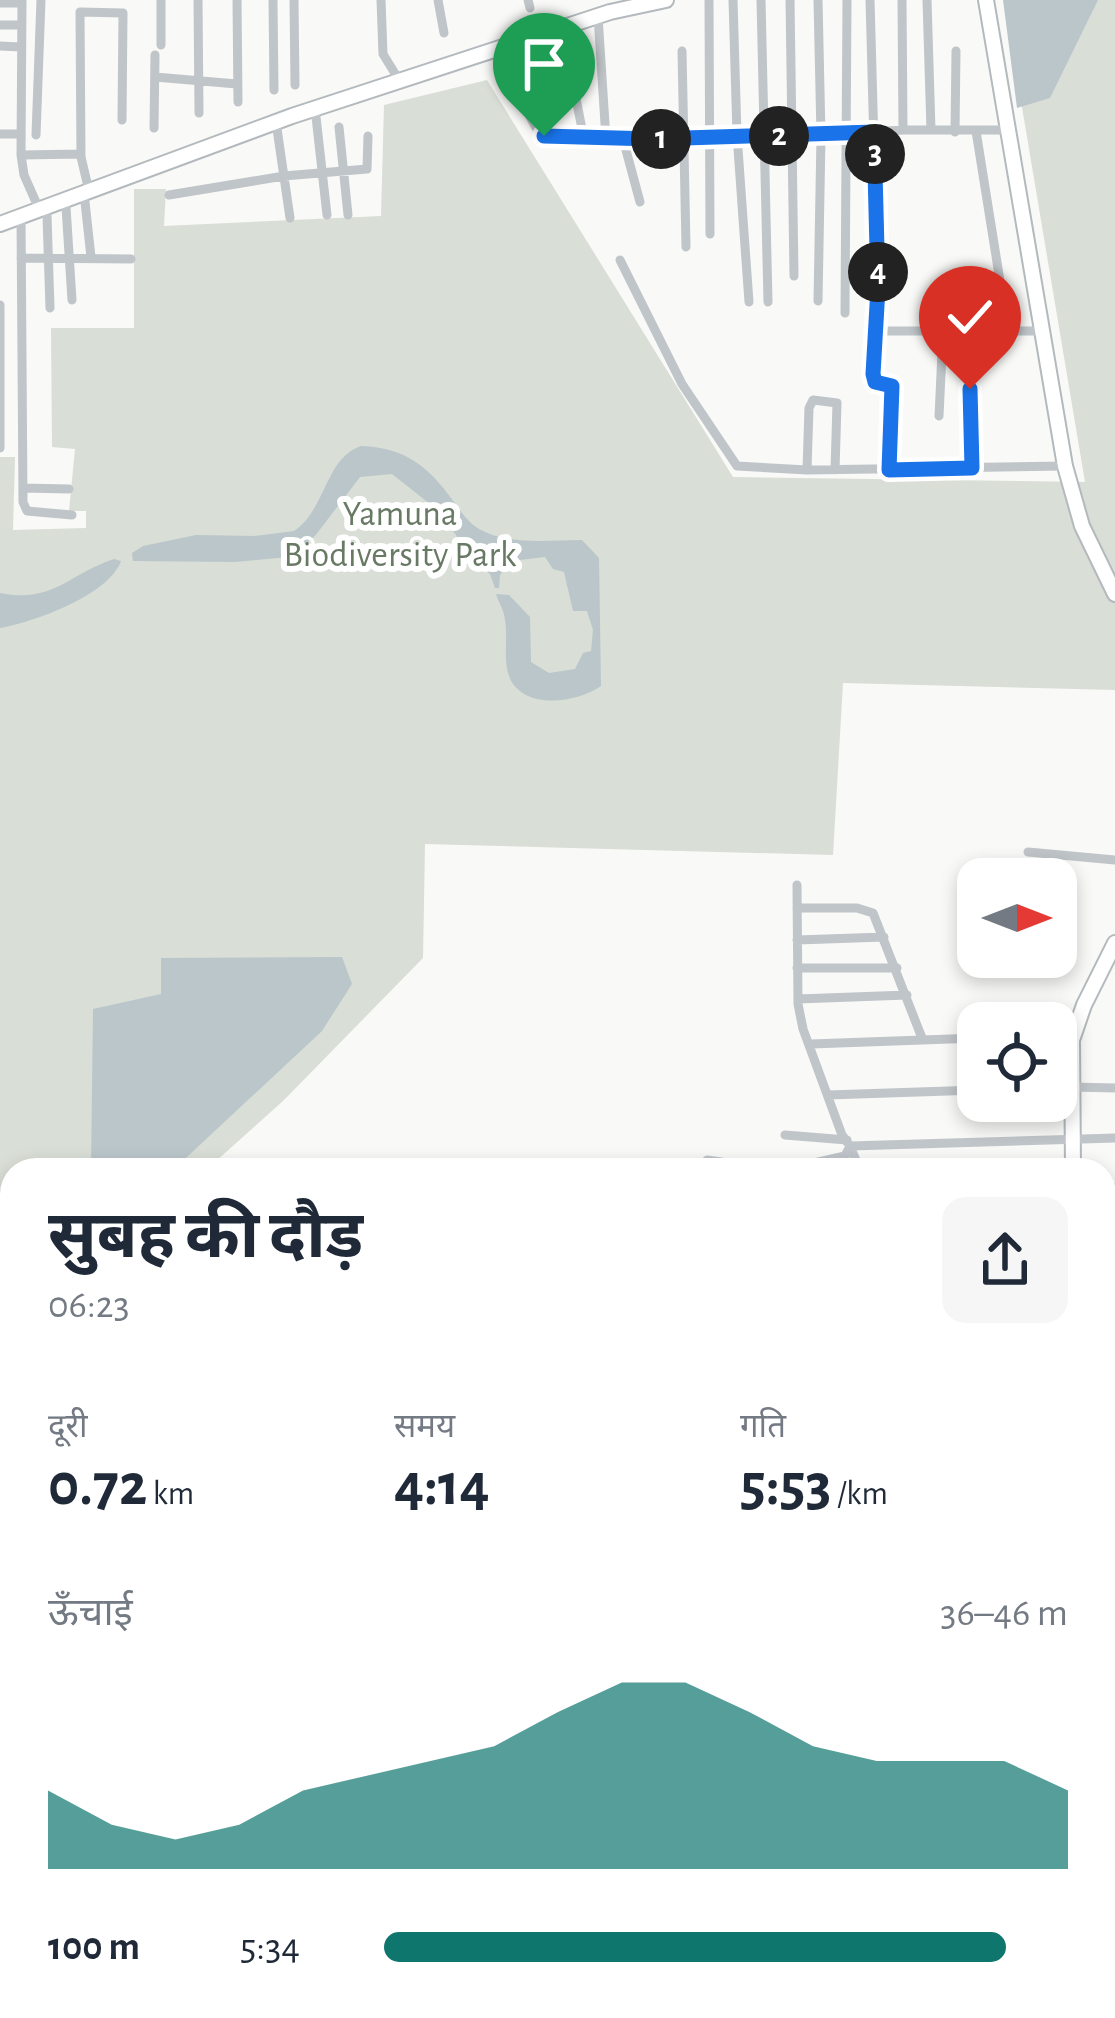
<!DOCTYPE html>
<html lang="hi">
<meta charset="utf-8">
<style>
:root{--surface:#fff;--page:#f6f6f7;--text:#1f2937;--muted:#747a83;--accent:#0f766e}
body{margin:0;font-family:"Alegreya Sans","Noto Sans Devanagari",sans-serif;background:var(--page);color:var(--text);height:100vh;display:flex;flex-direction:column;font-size:45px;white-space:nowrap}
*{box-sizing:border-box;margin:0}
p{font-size:39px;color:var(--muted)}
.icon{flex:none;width:66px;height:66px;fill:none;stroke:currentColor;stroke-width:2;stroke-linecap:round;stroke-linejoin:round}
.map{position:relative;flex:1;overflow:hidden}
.drawer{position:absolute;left:0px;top:1158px;width:1116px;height:861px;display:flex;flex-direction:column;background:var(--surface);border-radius:36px 36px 0 0;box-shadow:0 6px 18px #0003}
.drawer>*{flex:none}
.needle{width:78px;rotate:90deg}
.buttons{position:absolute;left:957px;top:858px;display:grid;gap:24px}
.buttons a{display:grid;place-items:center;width:120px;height:120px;border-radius:24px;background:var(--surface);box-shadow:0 6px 18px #0003;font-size:60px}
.pin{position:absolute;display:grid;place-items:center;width:102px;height:102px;color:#fff;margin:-123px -51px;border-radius:50% 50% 50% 0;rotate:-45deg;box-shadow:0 0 12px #0007}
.pin .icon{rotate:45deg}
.km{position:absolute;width:60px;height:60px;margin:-30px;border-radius:50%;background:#222;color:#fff;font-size:33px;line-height:60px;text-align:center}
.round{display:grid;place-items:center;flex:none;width:126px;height:126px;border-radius:24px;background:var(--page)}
.headline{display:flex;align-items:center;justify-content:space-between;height:204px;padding:0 48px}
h1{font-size:66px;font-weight:700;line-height:90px}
.metrics{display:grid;grid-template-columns:repeat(3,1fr);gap:18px;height:204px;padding:12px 48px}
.metrics div{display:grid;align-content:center}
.metrics b{font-size:60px;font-weight:700}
.metrics small{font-size:33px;font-weight:400}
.metrics p{font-size:33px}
.chart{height:336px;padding:24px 48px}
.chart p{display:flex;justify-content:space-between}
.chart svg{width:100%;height:216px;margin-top:12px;fill:var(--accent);opacity:.7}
ul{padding:0 48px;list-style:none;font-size:39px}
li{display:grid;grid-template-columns:192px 144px 1fr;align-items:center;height:90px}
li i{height:30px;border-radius:15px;background:var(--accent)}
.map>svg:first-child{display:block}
.green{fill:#d9ded6}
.water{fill:#bac6ca}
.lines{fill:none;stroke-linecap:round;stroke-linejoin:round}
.secondary-casing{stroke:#b3b9bd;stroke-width:18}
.street{stroke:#c0c5c9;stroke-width:9}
.secondary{stroke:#fff;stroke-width:14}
.route-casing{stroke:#fff;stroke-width:24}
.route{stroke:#1a73e8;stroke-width:15}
.labels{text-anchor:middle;stroke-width:12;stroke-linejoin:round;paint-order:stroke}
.park-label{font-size:36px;fill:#687964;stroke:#fff}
</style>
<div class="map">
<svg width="1115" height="2018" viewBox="0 0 1115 2018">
<rect width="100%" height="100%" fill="#f9f9f7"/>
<!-- green -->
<path class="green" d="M 1004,0 L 1115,0 L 1115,690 L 843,683 L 833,855 L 425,844 L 423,958 L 283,1101 L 206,1170 L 12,1170 L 12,1324 L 0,1333 L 0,457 L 15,457 L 13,530 L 86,528 L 86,511 L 69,511 L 75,449 L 52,447 L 51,328 L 134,328 L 134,189 L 166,189 L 164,226 L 381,216 L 384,105 L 487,80 L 733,477 L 1085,482 Z"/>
<!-- water -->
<path class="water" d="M 1003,0 L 1098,0 L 1050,98 L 1017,108 Z
M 361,446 C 406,448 428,466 454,502 C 461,512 468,522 479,529 C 509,546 550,540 582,540 L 599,558 L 601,686 C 577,703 522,711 509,676 C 503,659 508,638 505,620 C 504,609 499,604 496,594 L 509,595 L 530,617 L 531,662 L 549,673 L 575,669 L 583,653 L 591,651 L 593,630 L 587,611 L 573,611 L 564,572 L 553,569 L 545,557 L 511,561 L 500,575 L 499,588 L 495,588 L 490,574 L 461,548 L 456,535 L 435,508 L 392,474 L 360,477 L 315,536 L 288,557 L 235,562 L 133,561 L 132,553 L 143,546 L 196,535 L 255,536 L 294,531 C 326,510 325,458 361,446 Z
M 114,559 L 121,561 C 109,595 34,622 0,628 L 0,593 C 52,604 69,574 114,559 Z
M 342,957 L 352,984 L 322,1031 L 173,1170 L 91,1170 L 93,1009 L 161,994 L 161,958 Z"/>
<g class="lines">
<defs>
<path id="secondary" d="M 986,0 L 1065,466 L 1082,526 L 1115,594
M 0,224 L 292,116 L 610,12 L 666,0
M 1073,1170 L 1072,1040 L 1084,1005 L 1115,943
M 0,1345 L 12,1338
M 0,1470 L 12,1447
M 1104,1622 L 1115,1619
M 0,1958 L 12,1955"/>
</defs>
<!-- secondary casing -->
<use href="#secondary" class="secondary-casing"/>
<!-- street -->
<path class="street" d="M 22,0 L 21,155 L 24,175 L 39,209
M 198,0 L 199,113
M 237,0 L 238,102
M 273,0 L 274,90
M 294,0 L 295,85
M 381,0 L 383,54 L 399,80
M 438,0 L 444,33
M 528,0 L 530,8
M 709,0 L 710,234
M 733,0 L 737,135 L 749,302
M 761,0 L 768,302
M 790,0 L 794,276
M 870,0 L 878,288 L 873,373 L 875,382 L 892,386 L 889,469
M 902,0 L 903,130
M 927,0 L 931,130
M 0,3 L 22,3
M 598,16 L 606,139
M 0,25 L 21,25
M 562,28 L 584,139
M 161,45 L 161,0
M 0,46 L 21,47
M 493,50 L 539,133 L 552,138 L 792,137 L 903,130 L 1009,130
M 682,51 L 686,247
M 155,77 L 237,84
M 315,108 L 327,215
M 276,122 L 290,218
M 339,127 L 348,215
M 154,128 L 155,55
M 976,131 L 1000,281
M 955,132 L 956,51
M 0,134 L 20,134
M 36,135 L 41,0
M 623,139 L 640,202
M 21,155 L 81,154
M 89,191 L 81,157 L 80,12 L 123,13 L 122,120
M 169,195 L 284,176 L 367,169 L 368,136
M 85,202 L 91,257
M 66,207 L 72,300
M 21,216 L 23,502 L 27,511 L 72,515
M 47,216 L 50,308
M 21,258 L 131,259
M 620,260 L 682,384 L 737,466 L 807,470 L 1065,466
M 818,301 L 821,136 L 818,0
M 0,305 L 0,448
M 845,313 L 847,0
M 875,331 L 1044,331
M 970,389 L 972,468
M 939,416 L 943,331
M 807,470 L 809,408 L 813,400 L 837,403 L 835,470
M 23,488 L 69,489
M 1028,852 L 1115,860
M 797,885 L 798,1004 L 803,1029 L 842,1135 L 850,1146 L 1115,1138
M 797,908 L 857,908 L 873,913 L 922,1038
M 797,940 L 884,937
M 797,968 L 897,968
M 798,999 L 907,995
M 811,1044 L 978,1038
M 1072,1087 L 1115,1088
M 828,1095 L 978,1090
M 785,1135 L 847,1140
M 699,1170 L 707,1160 L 721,1162 L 731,1170
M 783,1170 L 845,1156 L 850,1146 L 860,1170
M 1104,1188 L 1115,1188
M 1104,1243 L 1115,1243
M 1104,1294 L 1115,1294
M 0,1312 L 12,1306
M 1104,1346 L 1115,1346
M 1104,1399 L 1115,1399
M 1104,1449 L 1115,1449
M 0,1475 L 12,1479
M 1104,1484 L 1115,1485
M 0,1499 L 12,1503
M 0,1534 L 12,1538
M 0,1577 L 12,1581
M 0,1625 L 12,1628
M 0,1656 L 12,1660
M 0,1715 L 12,1719
M 0,1752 L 12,1756
M 0,1787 L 12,1791
M 0,1825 L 12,1828
M 0,1860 L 12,1864
M 0,1891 L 12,1894
M 0,1939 L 12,1918"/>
<!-- secondary -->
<use href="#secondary" class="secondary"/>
</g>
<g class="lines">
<defs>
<path id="route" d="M 544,136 L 653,139 L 874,132 L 878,288 L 873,374 L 875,382 L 892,386 L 889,470 L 972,468 L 970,389"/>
</defs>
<!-- route casing -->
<use href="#route" class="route-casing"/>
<!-- route -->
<use href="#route" class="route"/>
</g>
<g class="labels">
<!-- park labels -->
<g class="park-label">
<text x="400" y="525">Yamuna<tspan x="400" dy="41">Biodiversity Park</tspan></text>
</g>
</g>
</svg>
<div class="buttons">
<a><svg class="needle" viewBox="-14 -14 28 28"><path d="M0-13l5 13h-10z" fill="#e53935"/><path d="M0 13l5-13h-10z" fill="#747a83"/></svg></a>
<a><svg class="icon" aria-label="locate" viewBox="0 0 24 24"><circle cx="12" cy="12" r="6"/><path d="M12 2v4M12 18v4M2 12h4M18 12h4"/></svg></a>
</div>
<div class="pin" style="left:544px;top:136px;background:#1e9e55"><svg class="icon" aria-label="arrive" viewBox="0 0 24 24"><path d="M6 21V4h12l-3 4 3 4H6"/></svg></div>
<div class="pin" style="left:970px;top:389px;background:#d93025"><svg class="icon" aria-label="check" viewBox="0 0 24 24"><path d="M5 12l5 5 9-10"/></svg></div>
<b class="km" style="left:661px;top:139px">1</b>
<b class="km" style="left:779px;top:136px">2</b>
<b class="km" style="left:875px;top:154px">3</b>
<b class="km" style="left:878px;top:272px">4</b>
<section class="drawer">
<div class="headline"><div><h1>सुबह की दौड़</h1><p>06:23</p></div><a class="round"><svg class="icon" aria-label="share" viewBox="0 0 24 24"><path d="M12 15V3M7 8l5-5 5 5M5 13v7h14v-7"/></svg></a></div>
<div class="metrics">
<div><p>दूरी</p><b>0.72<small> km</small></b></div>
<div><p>समय</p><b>4:14</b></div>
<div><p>गति</p><b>5:53<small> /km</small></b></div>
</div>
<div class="chart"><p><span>ऊँचाई</span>36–46 m</p>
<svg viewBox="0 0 160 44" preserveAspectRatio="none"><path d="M0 44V28L10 35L20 38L30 35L40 28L50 25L60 22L70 19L80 12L90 6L100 6L110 12L120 19L130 22L140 22L150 22L160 28V44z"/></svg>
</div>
<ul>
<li><b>100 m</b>5:34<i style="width:91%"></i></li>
</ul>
</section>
</div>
